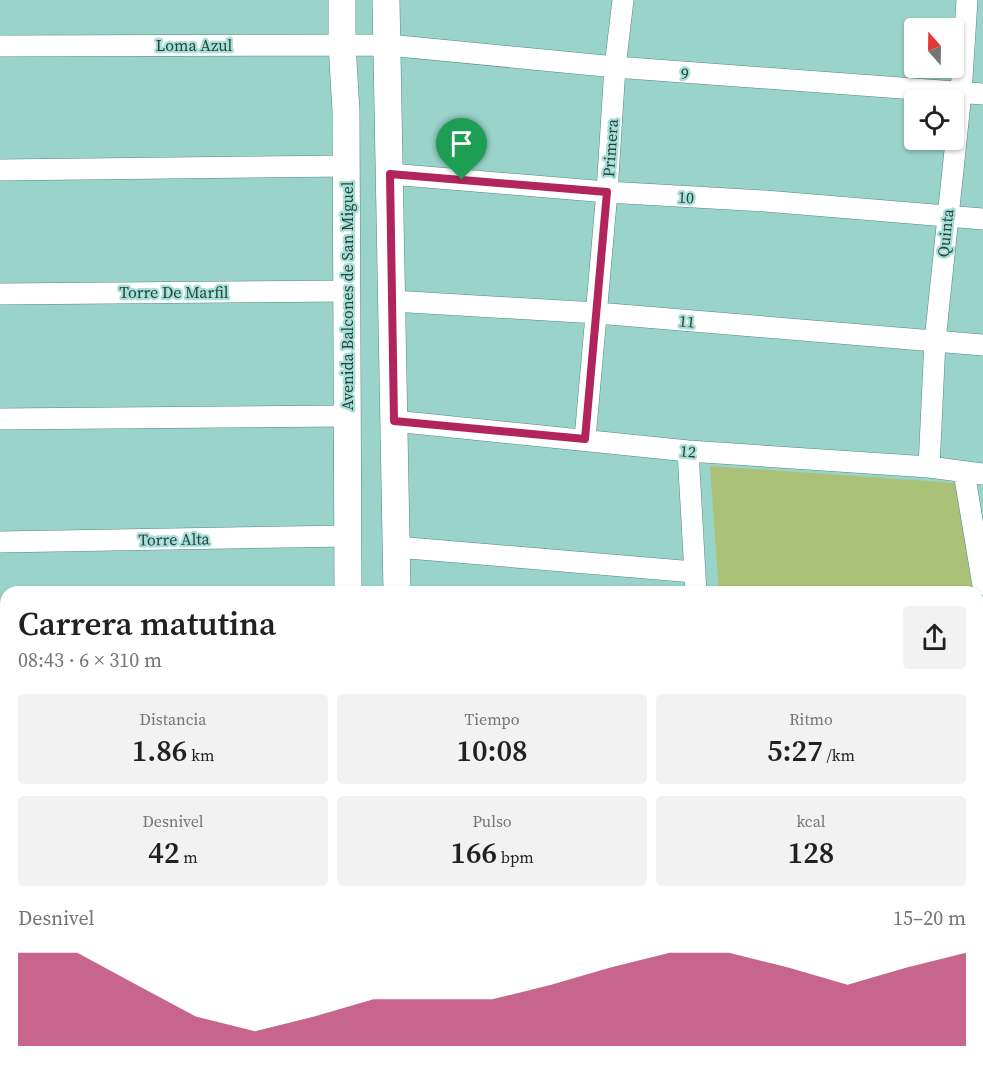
<!DOCTYPE html>
<html lang="es">
<meta charset="utf-8">
<style>
:root{--surface:#fff;--page:#f2f2f2;--text:#202124;--muted:#757577;--accent:#b1245c}
body{margin:0;font-family:"Source Serif 4",serif;background:var(--page);color:var(--text);height:100vh;display:flex;flex-direction:column;font-size:22px;white-space:nowrap}
*{box-sizing:border-box;margin:0}
p{font-size:20px;color:var(--muted)}
.icon{flex:none;width:33px;height:33px;fill:none;stroke:currentColor;stroke-width:2;stroke-linecap:round;stroke-linejoin:round}
.map{position:relative;flex:1;overflow:hidden}
.side{position:absolute;left:0px;top:586px;width:984px;height:488px;display:flex;flex-direction:column;background:var(--surface);border-radius:18px 18px 0 0;box-shadow:0 2px 4px #0004}
.side>*{flex:none}
.needle{width:39px;rotate:340deg}
.tools{position:absolute;left:904px;top:18px;display:grid;gap:12px}
.tools a{display:grid;place-items:center;width:60px;height:60px;border-radius:6px;background:var(--surface);box-shadow:0 2px 4px #0004;font-size:30px}
.pin{position:absolute;display:grid;place-items:center;width:51px;height:51px;color:#fff;margin:-62px -26px;border-radius:50% 50% 50% 0;rotate:-45deg;box-shadow:0 0 6px #0007}
.pin .icon{rotate:45deg}
.round{display:grid;place-items:center;flex:none;width:63px;height:63px;border-radius:6px;background:var(--page)}
.head{display:flex;align-items:center;justify-content:space-between;height:102px;padding:0 18px}
h1{font-size:33px;font-weight:600;line-height:45px}
.stats{display:grid;grid-template-columns:repeat(3,1fr);gap:9px;height:102px;padding:6px 18px}
.stats div{display:grid;align-content:center;border-radius:6px;background:var(--page);text-align:center}
.stats b{font-size:30px;font-weight:600}
.stats small{font-size:16px;font-weight:400}
.stats p{font-size:16px}
.chart{height:168px;padding:12px 18px}
.chart p{display:flex;justify-content:space-between}
.chart svg{width:100%;height:108px;margin-top:6px;fill:var(--accent);opacity:.7}
.map>svg:first-child{display:block}
.green{fill:#aac177}
.lines{fill:none;stroke-linecap:round;stroke-linejoin:round}
.minor-casing{stroke:#528a81;stroke-width:22}
.tertiary-casing{stroke:#528a81;stroke-width:28}
.minor{stroke:#fff;stroke-width:21}
.tertiary{stroke:#fff;stroke-width:27}
.route-casing{stroke:#fff;stroke-width:12}
.route{stroke:#b1245c;stroke-width:8}
.labels{text-anchor:middle;stroke-width:4.5;stroke-linejoin:round;paint-order:stroke}
.street-label{font-size:16px;fill:#2a423e;stroke:#a6e0d6}
</style>
<div class="map">
<svg width="983" height="1073" viewBox="0 0 983 1073">
<rect width="100%" height="100%" fill="#99d3c9"/>
<!-- green -->
<path class="green" d="M 710,466 L 956,483 L 974,592 L 719,592 Z
M 978,618 L 983,649 L 983,789 L 978,790 Z"/>
<g class="lines">
<defs>
<path id="minor" d="M 0,46 L 388,45 L 615,67 L 983,94
M 0,170 L 346,166
M 390,174 L 607,192 L 765,201 L 983,219
M 0,294 L 348,291
M 392,301 L 597,313 L 983,345
M 0,419 L 347,416
M 394,421 L 688,451 L 929,467 L 983,474
M 585,439 L 607,192 L 615,67 L 623,0
M 688,451 L 696,592
M 929,467 L 935,341 L 961,93 L 967,0
M 964,472 L 983,585
M 0,542 L 348,536
M 396,547 L 694,572
M 0,670 L 6,670
M 0,793 L 6,793
M 978,808 L 983,808
M 0,920 L 6,920
M 978,938 L 983,938
M 0,1046 L 6,1046
M 978,1057 L 983,1057"/>
<path id="tertiary" d="M 342,0 L 342,44 L 346,111 L 348,592
M 386,0 L 397,592
M 365,1068 L 366,1073
M 407,1068 L 408,1073"/>
</defs>
<!-- minor casing -->
<use href="#minor" class="minor-casing"/>
<!-- tertiary casing -->
<use href="#tertiary" class="tertiary-casing"/>
<!-- minor -->
<use href="#minor" class="minor"/>
<!-- tertiary -->
<use href="#tertiary" class="tertiary"/>
</g>
<g class="lines">
<defs>
<path id="route" d="M 390,174 L 607,192 L 585,439 L 394,421 Z"/>
</defs>
<!-- route casing -->
<use href="#route" class="route-casing"/>
<!-- route -->
<use href="#route" class="route"/>
</g>
<g class="labels">
<!-- street labels -->
<g class="street-label">
<text x="194" y="51">Loma Azul</text>
<text transform="translate(685 73) rotate(4)" y="6">9</text>
<text transform="translate(610 148) rotate(-86)" y="6">Primera</text>
<text transform="translate(686 197) rotate(3)" y="6">10</text>
<text transform="translate(945 233) rotate(-84)" y="6">Quinta</text>
<text x="174" y="298">Torre De Marfil</text>
<text transform="translate(347 296) rotate(-90)" y="6">Avenida Balcones de San Miguel</text>
<text transform="translate(687 321) rotate(5)" y="6">11</text>
<text transform="translate(688 451) rotate(5)" y="6">12</text>
<text transform="translate(174 539) rotate(-1)" y="6">Torre Alta</text>
</g>
</g>
</svg>
<div class="tools">
<a><svg class="needle" viewBox="-14 -14 28 28"><path d="M0-13l5 13h-10z" fill="#e53935"/><path d="M0 13l5-13h-10z" fill="#757577"/></svg></a>
<a><svg class="icon" aria-label="locate" viewBox="0 0 24 24"><circle cx="12" cy="12" r="6"/><path d="M12 2v4M12 18v4M2 12h4M18 12h4"/></svg></a>
</div>
<div class="pin" style="left:462px;top:180px;background:#1e9e55"><svg class="icon" aria-label="arrive" viewBox="0 0 24 24"><path d="M6 21V4h12l-3 4 3 4H6"/></svg></div>
<section class="side">
<div class="head"><div><h1>Carrera matutina</h1><p>08:43 · 6 × 310 m</p></div><a class="round"><svg class="icon" aria-label="share" viewBox="0 0 24 24"><path d="M12 15V3M7 8l5-5 5 5M5 13v7h14v-7"/></svg></a></div>
<div class="stats">
<div><p>Distancia</p><b>1.86<small> km</small></b></div>
<div><p>Tiempo</p><b>10:08</b></div>
<div><p>Ritmo</p><b>5:27<small> /km</small></b></div>
</div>
<div class="stats">
<div><p>Desnivel</p><b>42<small> m</small></b></div>
<div><p>Pulso</p><b>166<small> bpm</small></b></div>
<div><p>kcal</p><b>128</b></div>
</div>
<div class="chart"><p><span>Desnivel</span>15–20 m</p>
<svg viewBox="0 0 160 44" preserveAspectRatio="none"><path d="M0 44V6L10 6L20 19L30 32L40 38L50 32L60 25L70 25L80 25L90 19L100 12L110 6L120 6L130 12L140 19L150 12L160 6V44z"/></svg>
</div>
</section>
</div>
